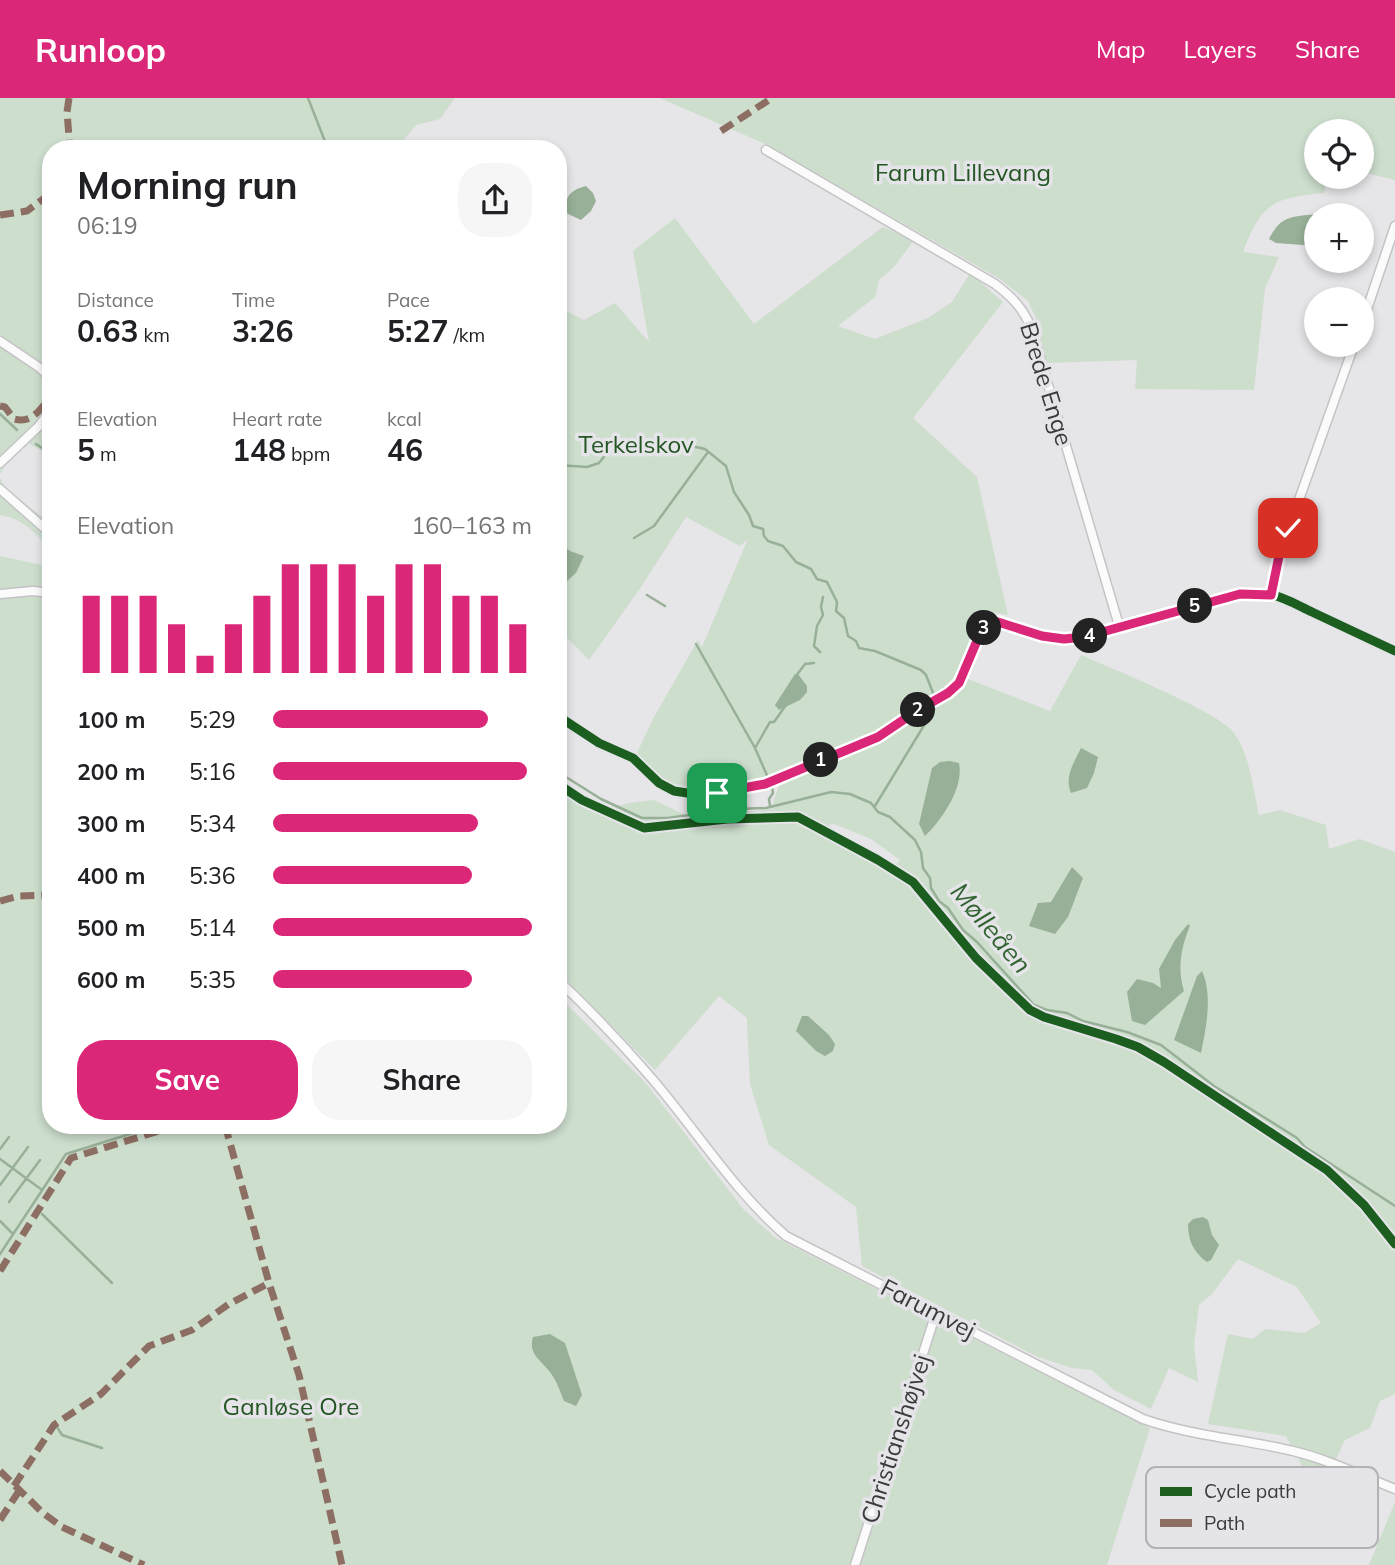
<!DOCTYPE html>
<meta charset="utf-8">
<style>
:root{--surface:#fff;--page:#f6f6f6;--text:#202124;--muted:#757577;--accent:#db2777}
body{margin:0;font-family:Mulish,sans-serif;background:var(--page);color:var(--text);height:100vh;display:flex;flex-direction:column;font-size:26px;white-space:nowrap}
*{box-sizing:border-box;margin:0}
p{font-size:23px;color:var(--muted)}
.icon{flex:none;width:38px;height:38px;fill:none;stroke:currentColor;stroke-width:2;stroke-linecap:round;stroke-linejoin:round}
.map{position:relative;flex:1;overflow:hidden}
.side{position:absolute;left:42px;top:42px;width:525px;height:994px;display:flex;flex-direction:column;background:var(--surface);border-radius:28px;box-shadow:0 4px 10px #0003}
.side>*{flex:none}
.fabs{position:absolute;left:1304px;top:21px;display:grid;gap:14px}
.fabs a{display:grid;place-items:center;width:70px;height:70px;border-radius:50%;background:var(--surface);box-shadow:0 4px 10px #0003;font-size:35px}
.pin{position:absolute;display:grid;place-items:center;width:60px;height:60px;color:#fff;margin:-30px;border-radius:14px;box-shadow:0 4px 10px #0006}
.km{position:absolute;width:35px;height:35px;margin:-18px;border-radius:50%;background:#222;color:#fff;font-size:19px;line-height:35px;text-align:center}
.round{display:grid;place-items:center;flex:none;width:74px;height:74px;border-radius:28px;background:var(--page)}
.head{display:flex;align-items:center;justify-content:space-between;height:119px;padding:0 35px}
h1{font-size:38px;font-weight:700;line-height:52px}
.stats{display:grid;grid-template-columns:repeat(3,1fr);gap:10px;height:119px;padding:7px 35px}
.stats div{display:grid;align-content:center}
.stats b{font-size:30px;font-weight:700}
.stats small{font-size:19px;font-weight:400}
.stats p{font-size:19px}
.chart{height:196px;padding:14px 35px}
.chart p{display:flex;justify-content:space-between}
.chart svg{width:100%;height:126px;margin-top:7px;stroke:var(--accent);stroke-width:6}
.button{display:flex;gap:14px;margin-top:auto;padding:14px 35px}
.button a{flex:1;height:80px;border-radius:28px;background:var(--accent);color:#fff;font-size:28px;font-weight:700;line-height:80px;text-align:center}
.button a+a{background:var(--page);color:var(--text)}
ul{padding:0 35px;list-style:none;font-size:23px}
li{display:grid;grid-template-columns:112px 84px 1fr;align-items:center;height:52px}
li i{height:18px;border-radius:9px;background:var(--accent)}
header{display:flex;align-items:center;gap:42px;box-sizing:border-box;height:98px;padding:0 35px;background:var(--accent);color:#fff}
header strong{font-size:33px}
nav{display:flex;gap:38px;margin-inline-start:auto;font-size:24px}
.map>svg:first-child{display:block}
.green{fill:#cddecd;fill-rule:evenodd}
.water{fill:#98b097}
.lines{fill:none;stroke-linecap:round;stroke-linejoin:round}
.stream{stroke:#98b097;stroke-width:2.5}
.minor-casing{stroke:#c4c3c5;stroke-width:11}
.minor{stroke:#fbfbfb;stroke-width:8}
.quiet{stroke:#8d6e63;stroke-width:7;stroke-dasharray:14 7;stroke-linecap:butt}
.cycleway-casing{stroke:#e5e4e8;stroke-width:13}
.cycleway{stroke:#1b5e20;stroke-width:9}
.route-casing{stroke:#fff;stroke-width:14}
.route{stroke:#db2777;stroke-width:9}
.labels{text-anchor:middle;stroke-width:7;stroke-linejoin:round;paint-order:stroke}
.park-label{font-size:24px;fill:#245624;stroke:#e5e4e8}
.street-label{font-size:24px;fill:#3a3a3b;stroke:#e5e4e8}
.water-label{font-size:26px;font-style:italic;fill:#316431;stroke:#e5e4e8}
.key{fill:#e5e4e8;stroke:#b2b1b4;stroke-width:2}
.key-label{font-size:19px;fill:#3a3a3b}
</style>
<header>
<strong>Runloop</strong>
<nav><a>Map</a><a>Layers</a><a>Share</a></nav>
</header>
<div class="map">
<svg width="1395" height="1467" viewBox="0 0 1395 1467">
<rect width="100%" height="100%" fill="#e6e5e7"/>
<!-- green -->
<path class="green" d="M 0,0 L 455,0 L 440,21 L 416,27 L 396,51 L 51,51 L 51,359 L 27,344 L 9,361 L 0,376 Z
M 660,0 L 1395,0 L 1395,82 L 1362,74 L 1362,33 L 1316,33 L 1316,79 L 1328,79 L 1324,95 C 1272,100 1262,105 1243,154 L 1279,159 L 1265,190 L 1254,292 L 1135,291 L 1137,262 L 1046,265 L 1036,220 L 1028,203 L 1000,181 L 763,45 Z
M 675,120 L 754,226 L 883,129 L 914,142 L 894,169 L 879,182 L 875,199 L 838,228 L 875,241 L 928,220 L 952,204 L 970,175 L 1003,204 L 913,320 L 977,379 L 1008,517 L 984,513 L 957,573 L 968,581 L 1050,613 L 1081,557 C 1110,570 1220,614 1234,635 C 1250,657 1253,691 1259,717 L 1280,712 L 1326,727 L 1329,751 L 1360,741 L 1395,754 L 1395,1296 L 1380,1303 L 1370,1330 L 1345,1342 L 1330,1374 L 1334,1404 L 1362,1427 L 1372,1432 L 1366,1444 L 1347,1447 C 1321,1431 1316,1399 1304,1372 C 1298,1360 1292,1349 1286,1338 L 1208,1326 L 1228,1236 L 1253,1241 L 1265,1231 L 1304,1235 L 1321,1225 L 1297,1189 L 1238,1161 L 1212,1196 L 1199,1207 L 1194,1246 L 1198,1284 L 1169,1270 L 1151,1311 L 1114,1292 L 1092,1272 L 1072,1270 L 1038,1259 L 862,1168 L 856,1109 L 769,1047 L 750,986 L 747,920 L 719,898 L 655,972 L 558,873 L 558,691 L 600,713 L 629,705 L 654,702 L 689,719 L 771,711 L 780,685 L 822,667 L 841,655 L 839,652 L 759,685 L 736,690 L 688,693 L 664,685 L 636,657 L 653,621 L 698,542 L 702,549 L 748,441 L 740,448 L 686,419 L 639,492 L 589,562 L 558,531 L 558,478 L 567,483 L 576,475 L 570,453 L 558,443 L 558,209 L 584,222 L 615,205 L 649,244 L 633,153 ZM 832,725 L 871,741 L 900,762 L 890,775 L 820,736 Z
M 0,380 L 5,391 L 44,420 L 51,418 L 51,454 C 38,436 22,420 0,417 Z
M 0,458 L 51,469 L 51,1027 L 558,1027 L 558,898 L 645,984 L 744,1112 L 776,1140 L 1150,1330 L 1107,1467 L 0,1467 Z
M 1395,1404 L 1395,1467 L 1369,1467 Z"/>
<!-- water -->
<path class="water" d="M 586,88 L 593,95 L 596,103 L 591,113 L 581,122 L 566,115 C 564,99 570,92 586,88 Z
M 1316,116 L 1322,117 L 1316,117 L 1316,123 L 1309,124 L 1307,128 L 1311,132 L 1316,131 L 1316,148 L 1276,145 L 1269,141 C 1281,117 1292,119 1316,116 Z
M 558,443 L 570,453 L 584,458 L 576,475 L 566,484 L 558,478 Z
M 795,576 L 798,576 L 807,588 L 807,594 L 800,602 L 779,612 L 775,607 Z
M 1081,650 L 1098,659 L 1094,675 L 1087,690 L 1071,695 C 1064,678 1074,665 1081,650 Z
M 950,663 L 959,665 C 964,689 943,721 925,738 L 919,726 L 932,670 L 940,664 Z
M 1072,769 L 1083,780 L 1068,819 L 1055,836 L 1029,828 L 1038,805 L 1051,804 Z
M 1188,826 L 1190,828 C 1181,849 1177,871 1184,893 L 1145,927 L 1132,923 L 1127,894 L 1137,881 L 1153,885 L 1161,890 L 1159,871 L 1175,842 Z
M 1202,873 C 1213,897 1206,930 1201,955 L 1174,942 L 1197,878 Z
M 802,918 L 808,918 L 829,937 L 835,946 L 833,953 L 825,958 L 816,953 L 796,933 Z
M 1203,1119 L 1208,1122 L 1212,1137 L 1219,1147 L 1211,1162 L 1207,1164 C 1193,1154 1188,1142 1188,1126 L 1193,1121 Z
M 550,1236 L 565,1245 L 582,1297 L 576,1308 L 564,1303 C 560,1293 556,1281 549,1273 C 540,1261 528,1256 533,1239 Z"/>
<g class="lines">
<!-- stream -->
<path class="stream" d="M 308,0 L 328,51
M 0,316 L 17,332
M 36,346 L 51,356
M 558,367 L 587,369 L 599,365 L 607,355 L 627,345 L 682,346 L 705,351 L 726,368 L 734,394 L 749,417 L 753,428 L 763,431 L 764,438 L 768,443 L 783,448 L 796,464 L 811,471 L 817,481 L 827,484 L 837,504 L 836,513 L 844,520 L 848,538 L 856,543 L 859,550 L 875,553 L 921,572 L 926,577 L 935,600
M 634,440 L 654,428 L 708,354
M 647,497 L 665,508
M 696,546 L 755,650 L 769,682
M 820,554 L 814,548 L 817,528 L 823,517 L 821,509 L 823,499
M 796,578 L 805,566 L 814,565
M 755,650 L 770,624 L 774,624 L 786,607
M 558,674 L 601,701 L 642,720 L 667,720 L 736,711 L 766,710 L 831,694 L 850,696 L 871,705 L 878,714 L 890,719 L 915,742 L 921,754 L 923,770 L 930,780 L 931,790 L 939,803 L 948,810 L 963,832 L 977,844 L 1034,907 L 1047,912 L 1067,915 L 1083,923 L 1127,934 L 1161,947 L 1214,988 L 1297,1040 L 1305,1049 L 1395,1108
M 770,708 L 769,701 L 773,695 L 772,689
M 875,708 L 937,606
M 0,1051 L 9,1039
M 0,1061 L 42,1092
M 0,1087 L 28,1049
M 9,1104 L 40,1062
M 42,1116 L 112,1185
M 0,1123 L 12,1135
M 0,1156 L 66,1056 L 149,1030
M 57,1329 L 62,1337 L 102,1350"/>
<defs>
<path id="minor" d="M 766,52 L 995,186 C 1012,199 1022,209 1031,229 L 1120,531
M 1362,226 L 1395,128
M 0,243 L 40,270 L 51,281
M 0,365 L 39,328 L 51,312
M 0,391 L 51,436
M 0,496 L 33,493 L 51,495
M 1271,497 L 1279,458 L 1354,247
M 574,629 L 599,645 L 633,660 L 659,685 L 674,693 L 694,696 L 741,693 L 765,686 L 878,639 L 918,612 L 949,595 L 959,585 L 982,531 C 1000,517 1023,535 1043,538 C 1058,541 1075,541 1091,538 C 1143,530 1217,489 1268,496 C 1283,498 1299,508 1312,514 C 1340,527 1367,540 1395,553
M 558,882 C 592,914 624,948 654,983 C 698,1035 735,1094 786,1138 L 1143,1321 C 1192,1338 1243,1341 1293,1353 C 1327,1361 1362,1378 1395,1391
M 855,1467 L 936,1215"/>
</defs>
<!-- minor casing -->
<use href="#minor" class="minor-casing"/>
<!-- minor -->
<use href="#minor" class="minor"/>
<!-- quiet -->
<path class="quiet" d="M 69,0 L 67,14 L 70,51
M 721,33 L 772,0
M 0,117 L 27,113 L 51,95
M 0,308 L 5,309 L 14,321 C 33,326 41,310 51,298
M 45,321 L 51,328
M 0,803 L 19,798 L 51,797
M 225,1027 L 269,1185 L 299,1277 L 342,1467
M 0,1173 L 71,1060 L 162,1032 L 225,1028
M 0,1373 L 43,1415 L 62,1429 L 144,1467
M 14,1388 L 54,1327 L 101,1296 L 149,1248 L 192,1232 L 229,1206 L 269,1185
M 0,1422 L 19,1393"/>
<defs>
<path id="cycleway" d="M 558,618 L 599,645 L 633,660 L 659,685 L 674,693 L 694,696 L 741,693 L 765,686 L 878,639 L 918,612 L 949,595 L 959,585 L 982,531 C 1000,517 1023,535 1043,538 C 1058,541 1075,541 1091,538 C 1143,530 1217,489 1268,496 C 1283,498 1299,508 1312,514 C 1340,527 1367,540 1395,553
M 558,686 L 582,702 L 644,730 L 727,721 L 798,719 L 878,762 L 913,784 L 976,860 L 1030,912 L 1044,919 L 1116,941 L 1138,949 L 1164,964 L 1327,1072 L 1364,1107 L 1395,1146"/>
</defs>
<!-- cycleway casing -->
<use href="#cycleway" class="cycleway-casing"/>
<!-- cycleway -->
<use href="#cycleway" class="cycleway"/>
</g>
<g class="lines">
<defs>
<path id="route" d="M 717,695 L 765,686 L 878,639 L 918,612 L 948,595 L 959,585 L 982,531 L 989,526 L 998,524 L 1042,538 L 1064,541 L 1084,539 L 1240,496 L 1271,497 L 1279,458 L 1288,430"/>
</defs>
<!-- route casing -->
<use href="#route" class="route-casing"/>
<!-- route -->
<use href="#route" class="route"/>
</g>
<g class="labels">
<!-- park labels -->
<g class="park-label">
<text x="963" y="83">Farum Lillevang</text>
<text x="636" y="355">Terkelskov</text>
<text x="291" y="1317">Ganløse Ore</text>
</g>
<!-- street labels -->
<g class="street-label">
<text transform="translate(1046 286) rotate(73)" y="8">Brede Enge</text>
<text transform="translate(928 1211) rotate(27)" y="8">Farumvej</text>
<text transform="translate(896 1341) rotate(-72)" y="8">Christianshøjvej</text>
</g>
<!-- water labels -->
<g class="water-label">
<text transform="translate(991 830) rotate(50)" y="9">Mølleåen</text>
</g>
</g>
<!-- legend -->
<rect x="1146" y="1369" width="232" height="81" rx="10" class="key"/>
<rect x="1160" y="1389" width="32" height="9" fill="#1b5e20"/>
<rect x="1160" y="1421" width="32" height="8" fill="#8d6e63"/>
<g class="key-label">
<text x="1204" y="1400">Cycle path</text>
<text x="1204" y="1432">Path</text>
</g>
</svg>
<div class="fabs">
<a><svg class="icon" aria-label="locate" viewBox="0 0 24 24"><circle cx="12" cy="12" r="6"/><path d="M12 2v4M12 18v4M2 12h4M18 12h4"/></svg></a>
<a>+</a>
<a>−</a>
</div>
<div class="pin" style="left:717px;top:695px;background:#1e9e55"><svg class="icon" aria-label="arrive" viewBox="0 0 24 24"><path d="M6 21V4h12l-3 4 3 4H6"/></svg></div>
<div class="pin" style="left:1288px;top:430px;background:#d93025"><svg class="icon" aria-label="check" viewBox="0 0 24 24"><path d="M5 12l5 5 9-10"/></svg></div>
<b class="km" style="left:821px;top:662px">1</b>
<b class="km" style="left:918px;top:612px">2</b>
<b class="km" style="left:984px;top:530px">3</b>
<b class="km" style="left:1090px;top:538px">4</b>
<b class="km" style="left:1195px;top:508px">5</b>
<section class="side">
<div class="head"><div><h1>Morning run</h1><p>06:19</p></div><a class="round"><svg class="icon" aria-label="share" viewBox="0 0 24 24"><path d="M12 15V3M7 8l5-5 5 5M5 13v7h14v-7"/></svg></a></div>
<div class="stats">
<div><p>Distance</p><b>0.63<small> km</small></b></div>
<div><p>Time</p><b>3:26</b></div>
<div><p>Pace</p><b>5:27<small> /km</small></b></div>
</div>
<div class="stats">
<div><p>Elevation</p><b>5<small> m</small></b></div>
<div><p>Heart rate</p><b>148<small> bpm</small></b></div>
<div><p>kcal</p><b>46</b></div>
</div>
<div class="chart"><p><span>Elevation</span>160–163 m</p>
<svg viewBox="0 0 160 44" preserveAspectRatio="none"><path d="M5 44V17M15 44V17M25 44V17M35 44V27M45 44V38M55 44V27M65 44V17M75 44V6M85 44V6M95 44V6M105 44V17M115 44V6M125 44V6M135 44V17M145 44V17M155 44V27"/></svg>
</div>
<ul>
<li><b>100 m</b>5:29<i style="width:83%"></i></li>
<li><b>200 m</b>5:16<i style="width:98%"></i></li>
<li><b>300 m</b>5:34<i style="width:79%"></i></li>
<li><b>400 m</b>5:36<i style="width:77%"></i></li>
<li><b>500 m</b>5:14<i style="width:100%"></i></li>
<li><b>600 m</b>5:35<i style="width:77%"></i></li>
</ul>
<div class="button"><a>Save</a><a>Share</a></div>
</section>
</div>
